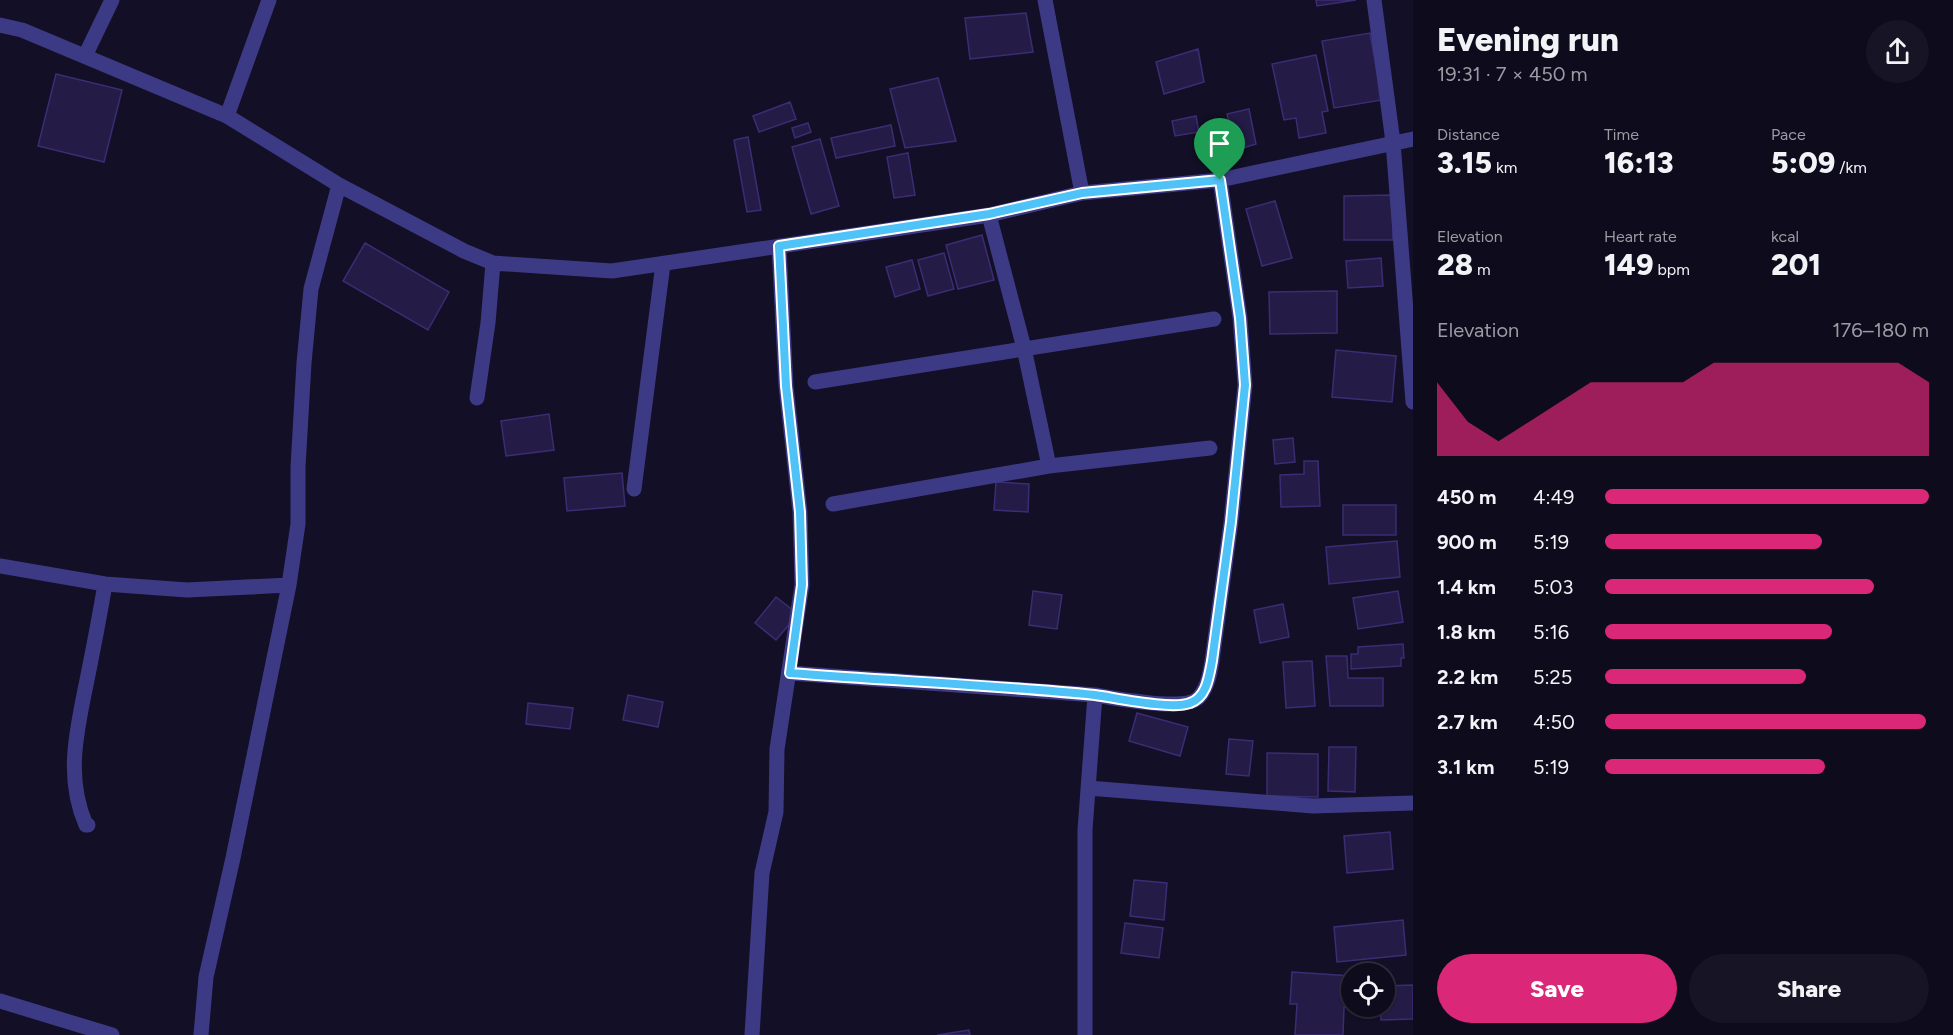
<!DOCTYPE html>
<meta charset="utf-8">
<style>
:root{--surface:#0e0b1c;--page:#171425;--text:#f1f3f6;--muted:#9b9ba3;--line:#2e2b3b;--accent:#db2777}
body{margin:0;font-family:Figtree,sans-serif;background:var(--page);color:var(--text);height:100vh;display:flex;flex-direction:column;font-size:22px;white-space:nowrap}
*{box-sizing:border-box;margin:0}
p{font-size:20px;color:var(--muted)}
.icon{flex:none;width:33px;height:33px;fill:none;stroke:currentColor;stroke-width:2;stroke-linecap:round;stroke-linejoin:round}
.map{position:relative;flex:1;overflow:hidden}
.drawer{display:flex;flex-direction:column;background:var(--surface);width:540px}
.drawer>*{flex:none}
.buttons{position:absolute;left:1341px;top:963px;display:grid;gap:12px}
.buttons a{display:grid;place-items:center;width:54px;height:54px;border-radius:50%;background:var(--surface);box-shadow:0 2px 4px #0004,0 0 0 2px var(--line);font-size:30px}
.pin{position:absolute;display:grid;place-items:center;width:51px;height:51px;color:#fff;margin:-62px -26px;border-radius:50% 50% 50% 0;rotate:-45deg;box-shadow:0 0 6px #0007}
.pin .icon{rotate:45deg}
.round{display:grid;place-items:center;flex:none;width:63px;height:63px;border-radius:32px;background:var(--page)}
.head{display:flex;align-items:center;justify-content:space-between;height:102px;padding:0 24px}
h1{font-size:33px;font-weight:800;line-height:45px}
.figures{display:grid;grid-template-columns:repeat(3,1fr);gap:9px;height:102px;padding:6px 24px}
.figures div{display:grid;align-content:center}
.figures b{font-size:30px;font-weight:800}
.figures small{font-size:16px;font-weight:400}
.figures p{font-size:16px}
.chart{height:168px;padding:12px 24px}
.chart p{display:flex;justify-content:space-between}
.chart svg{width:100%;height:108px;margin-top:6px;fill:var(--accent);opacity:.7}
.primary-button{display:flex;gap:12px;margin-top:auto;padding:12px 24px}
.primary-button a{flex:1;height:69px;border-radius:36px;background:var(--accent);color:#fff;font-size:24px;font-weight:800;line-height:69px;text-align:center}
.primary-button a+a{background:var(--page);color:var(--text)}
ul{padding:0 24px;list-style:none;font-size:20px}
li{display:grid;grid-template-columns:96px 72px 1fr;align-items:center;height:45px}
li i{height:15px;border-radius:8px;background:var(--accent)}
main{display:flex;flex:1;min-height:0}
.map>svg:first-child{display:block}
.building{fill:#241b47;stroke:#3b2d73;stroke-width:1.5}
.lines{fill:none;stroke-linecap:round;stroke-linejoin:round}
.minor{stroke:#3d3a85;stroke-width:15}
.route-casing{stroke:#fff;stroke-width:12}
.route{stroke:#4fc3f7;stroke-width:8}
</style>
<main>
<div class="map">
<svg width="1413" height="1035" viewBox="0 0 1413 1035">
<rect width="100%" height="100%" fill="#130f26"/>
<!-- building -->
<path class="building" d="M 1316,0 L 1356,0 L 1317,6 Z
M 1026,13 L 1033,52 L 970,59 L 965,18 Z
M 1370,33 L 1382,100 L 1334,108 L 1322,41 Z
M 1198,49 L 1204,82 L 1164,94 L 1156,62 Z
M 1316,55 L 1328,111 L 1322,112 L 1326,133 L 1299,138 L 1296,118 L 1284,120 L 1272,64 Z
M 56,74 L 122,90 L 104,162 L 38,146 Z
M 938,78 L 956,141 L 905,148 L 890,89 Z
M 790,102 L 796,119 L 759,132 L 753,116 Z
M 1249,109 L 1256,144 L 1236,150 L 1227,114 Z
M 1196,116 L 1199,132 L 1175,136 L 1172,121 Z
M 808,123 L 811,132 L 795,138 L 792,128 Z
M 891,125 L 895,146 L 836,158 L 831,138 Z
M 748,137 L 761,210 L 747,212 L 734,140 Z
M 820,139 L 839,206 L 811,214 L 792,147 Z
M 908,153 L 915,195 L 894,198 L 887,157 Z
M 1393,195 L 1393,240 L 1344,240 L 1344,196 Z
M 1275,201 L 1292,258 L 1262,266 L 1246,209 Z
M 982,235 L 994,280 L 958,289 L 946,245 Z
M 365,243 L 449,292 L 428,330 L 343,281 Z
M 944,253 L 954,289 L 928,296 L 918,260 Z
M 1381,258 L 1383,286 L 1348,288 L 1346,261 Z
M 912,260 L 920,289 L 895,297 L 886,267 Z
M 1337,291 L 1337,333 L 1270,334 L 1269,292 Z
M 1336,350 L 1396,356 L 1392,402 L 1332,397 Z
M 549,414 L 554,450 L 506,456 L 501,421 Z
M 1293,438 L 1295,462 L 1275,464 L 1273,440 Z
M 1304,461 L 1318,461 L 1320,506 L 1281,507 L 1280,475 L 1304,474 Z
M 622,473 L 625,506 L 567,511 L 564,478 Z
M 996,482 L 1029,484 L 1028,512 L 994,510 Z
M 1343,505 L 1396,505 L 1396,535 L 1343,535 Z
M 1397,541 L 1400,577 L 1329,584 L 1326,547 Z
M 1033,591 L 1062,595 L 1057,629 L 1029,625 Z
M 1398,591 L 1403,622 L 1358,629 L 1353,598 Z
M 776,597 L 798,614 L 776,640 L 755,623 Z
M 1283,604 L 1289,637 L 1260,643 L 1254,610 Z
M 1403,644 L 1404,658 L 1401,658 L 1401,666 L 1351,669 L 1351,654 L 1358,654 L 1358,647 Z
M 1326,656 L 1347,656 L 1348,678 L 1383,678 L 1383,706 L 1330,706 Z
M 1312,661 L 1315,706 L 1286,708 L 1283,662 Z
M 628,695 L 663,702 L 658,727 L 623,720 Z
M 528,703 L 573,708 L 570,729 L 526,724 Z
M 1137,713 L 1188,727 L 1180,756 L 1129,741 Z
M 1229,739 L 1253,741 L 1249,776 L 1226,774 Z
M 1329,747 L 1356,747 L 1355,792 L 1328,791 Z
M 1267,753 L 1318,754 L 1318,797 L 1267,796 Z
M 1390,832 L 1393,869 L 1347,873 L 1344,836 Z
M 1134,880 L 1167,883 L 1164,920 L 1130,916 Z
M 1403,920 L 1406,955 L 1337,962 L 1334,927 Z
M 1125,923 L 1163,928 L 1159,958 L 1121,953 Z
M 1292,972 L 1352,976 L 1352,1006 L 1361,1006 L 1361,1008 L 1344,1007 L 1343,1035 L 1295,1035 L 1297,1004 L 1290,1004 Z
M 1413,985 L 1413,1019 L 1381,1020 L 1381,1006 L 1384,1006 L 1384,986 Z
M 969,1030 L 970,1035 L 937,1035 Z"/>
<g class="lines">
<!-- minor -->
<path class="minor" d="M 1045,0 L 1082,193
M 1374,0 L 1393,142 L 1413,402
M 0,25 L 22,30 L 227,116 L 339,185 L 464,251 L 493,263 L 612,271 L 989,215 L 1082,193 L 1220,180 L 1413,139
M 85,56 L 112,0
M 227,116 L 269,0
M 815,382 L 1214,319
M 477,398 L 488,323 L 493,263
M 1049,466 L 1210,448
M 634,489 L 663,264
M 833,504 L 1049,466 L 1024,348 L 989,215
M 0,566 L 105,584 L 187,590 L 289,585
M 790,673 L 1095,695
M 1088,788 L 1313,806 L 1413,803
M 88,825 L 86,825 C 64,775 78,726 88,675 C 94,645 100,614 105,584
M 0,1001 L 112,1035
M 201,1035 L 206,977 L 233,858 L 289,585 L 298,524 L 298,467 L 304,363 L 311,289 L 339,185
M 752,1035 L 762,873 L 776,812 L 777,749 L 802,585 L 800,512 L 786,386 L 779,246
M 1085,1035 L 1085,830 L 1095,695 C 1116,698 1188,713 1200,696 C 1208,686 1210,673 1212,661 L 1231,522 L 1245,385 L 1240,318 L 1220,180"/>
</g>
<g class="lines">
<defs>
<path id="route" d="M 1220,180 L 1240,318 L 1245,385 L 1231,522 L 1212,661 C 1209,676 1207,697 1190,703 C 1172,710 1117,698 1095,695 C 994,685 891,681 790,673 L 802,585 L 800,512 L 786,386 L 779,246 L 989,214 L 1082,193 Z"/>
</defs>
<!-- route casing -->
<use href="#route" class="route-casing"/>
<!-- route -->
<use href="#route" class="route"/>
</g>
</svg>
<div class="buttons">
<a><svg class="icon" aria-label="locate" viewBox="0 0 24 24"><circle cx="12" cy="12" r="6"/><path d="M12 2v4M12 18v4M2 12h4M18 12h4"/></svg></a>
</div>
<div class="pin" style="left:1220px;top:180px;background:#1e9e55"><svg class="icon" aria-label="arrive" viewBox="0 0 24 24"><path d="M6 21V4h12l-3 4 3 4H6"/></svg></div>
</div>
<section class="drawer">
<div class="head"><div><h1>Evening run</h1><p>19:31 · 7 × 450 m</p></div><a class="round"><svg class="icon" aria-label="share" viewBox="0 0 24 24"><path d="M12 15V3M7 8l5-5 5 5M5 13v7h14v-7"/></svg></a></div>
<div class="figures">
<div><p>Distance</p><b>3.15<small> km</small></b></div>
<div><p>Time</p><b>16:13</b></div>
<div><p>Pace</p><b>5:09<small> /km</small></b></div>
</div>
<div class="figures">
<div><p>Elevation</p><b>28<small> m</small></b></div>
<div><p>Heart rate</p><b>149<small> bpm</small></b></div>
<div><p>kcal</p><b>201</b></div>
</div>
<div class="chart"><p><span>Elevation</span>176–180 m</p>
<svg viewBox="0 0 160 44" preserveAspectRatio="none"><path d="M0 44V14L10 30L20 38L30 30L40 22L50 14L60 14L70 14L80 14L90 6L100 6L110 6L120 6L130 6L140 6L150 6L160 14V44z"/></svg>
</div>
<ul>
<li><b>450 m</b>4:49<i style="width:100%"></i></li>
<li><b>900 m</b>5:19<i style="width:67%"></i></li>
<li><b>1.4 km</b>5:03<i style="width:83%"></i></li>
<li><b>1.8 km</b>5:16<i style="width:70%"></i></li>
<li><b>2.2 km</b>5:25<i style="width:62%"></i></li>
<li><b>2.7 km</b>4:50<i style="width:99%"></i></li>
<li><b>3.1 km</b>5:19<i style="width:68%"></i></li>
</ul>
<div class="primary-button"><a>Save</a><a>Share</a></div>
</section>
</main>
